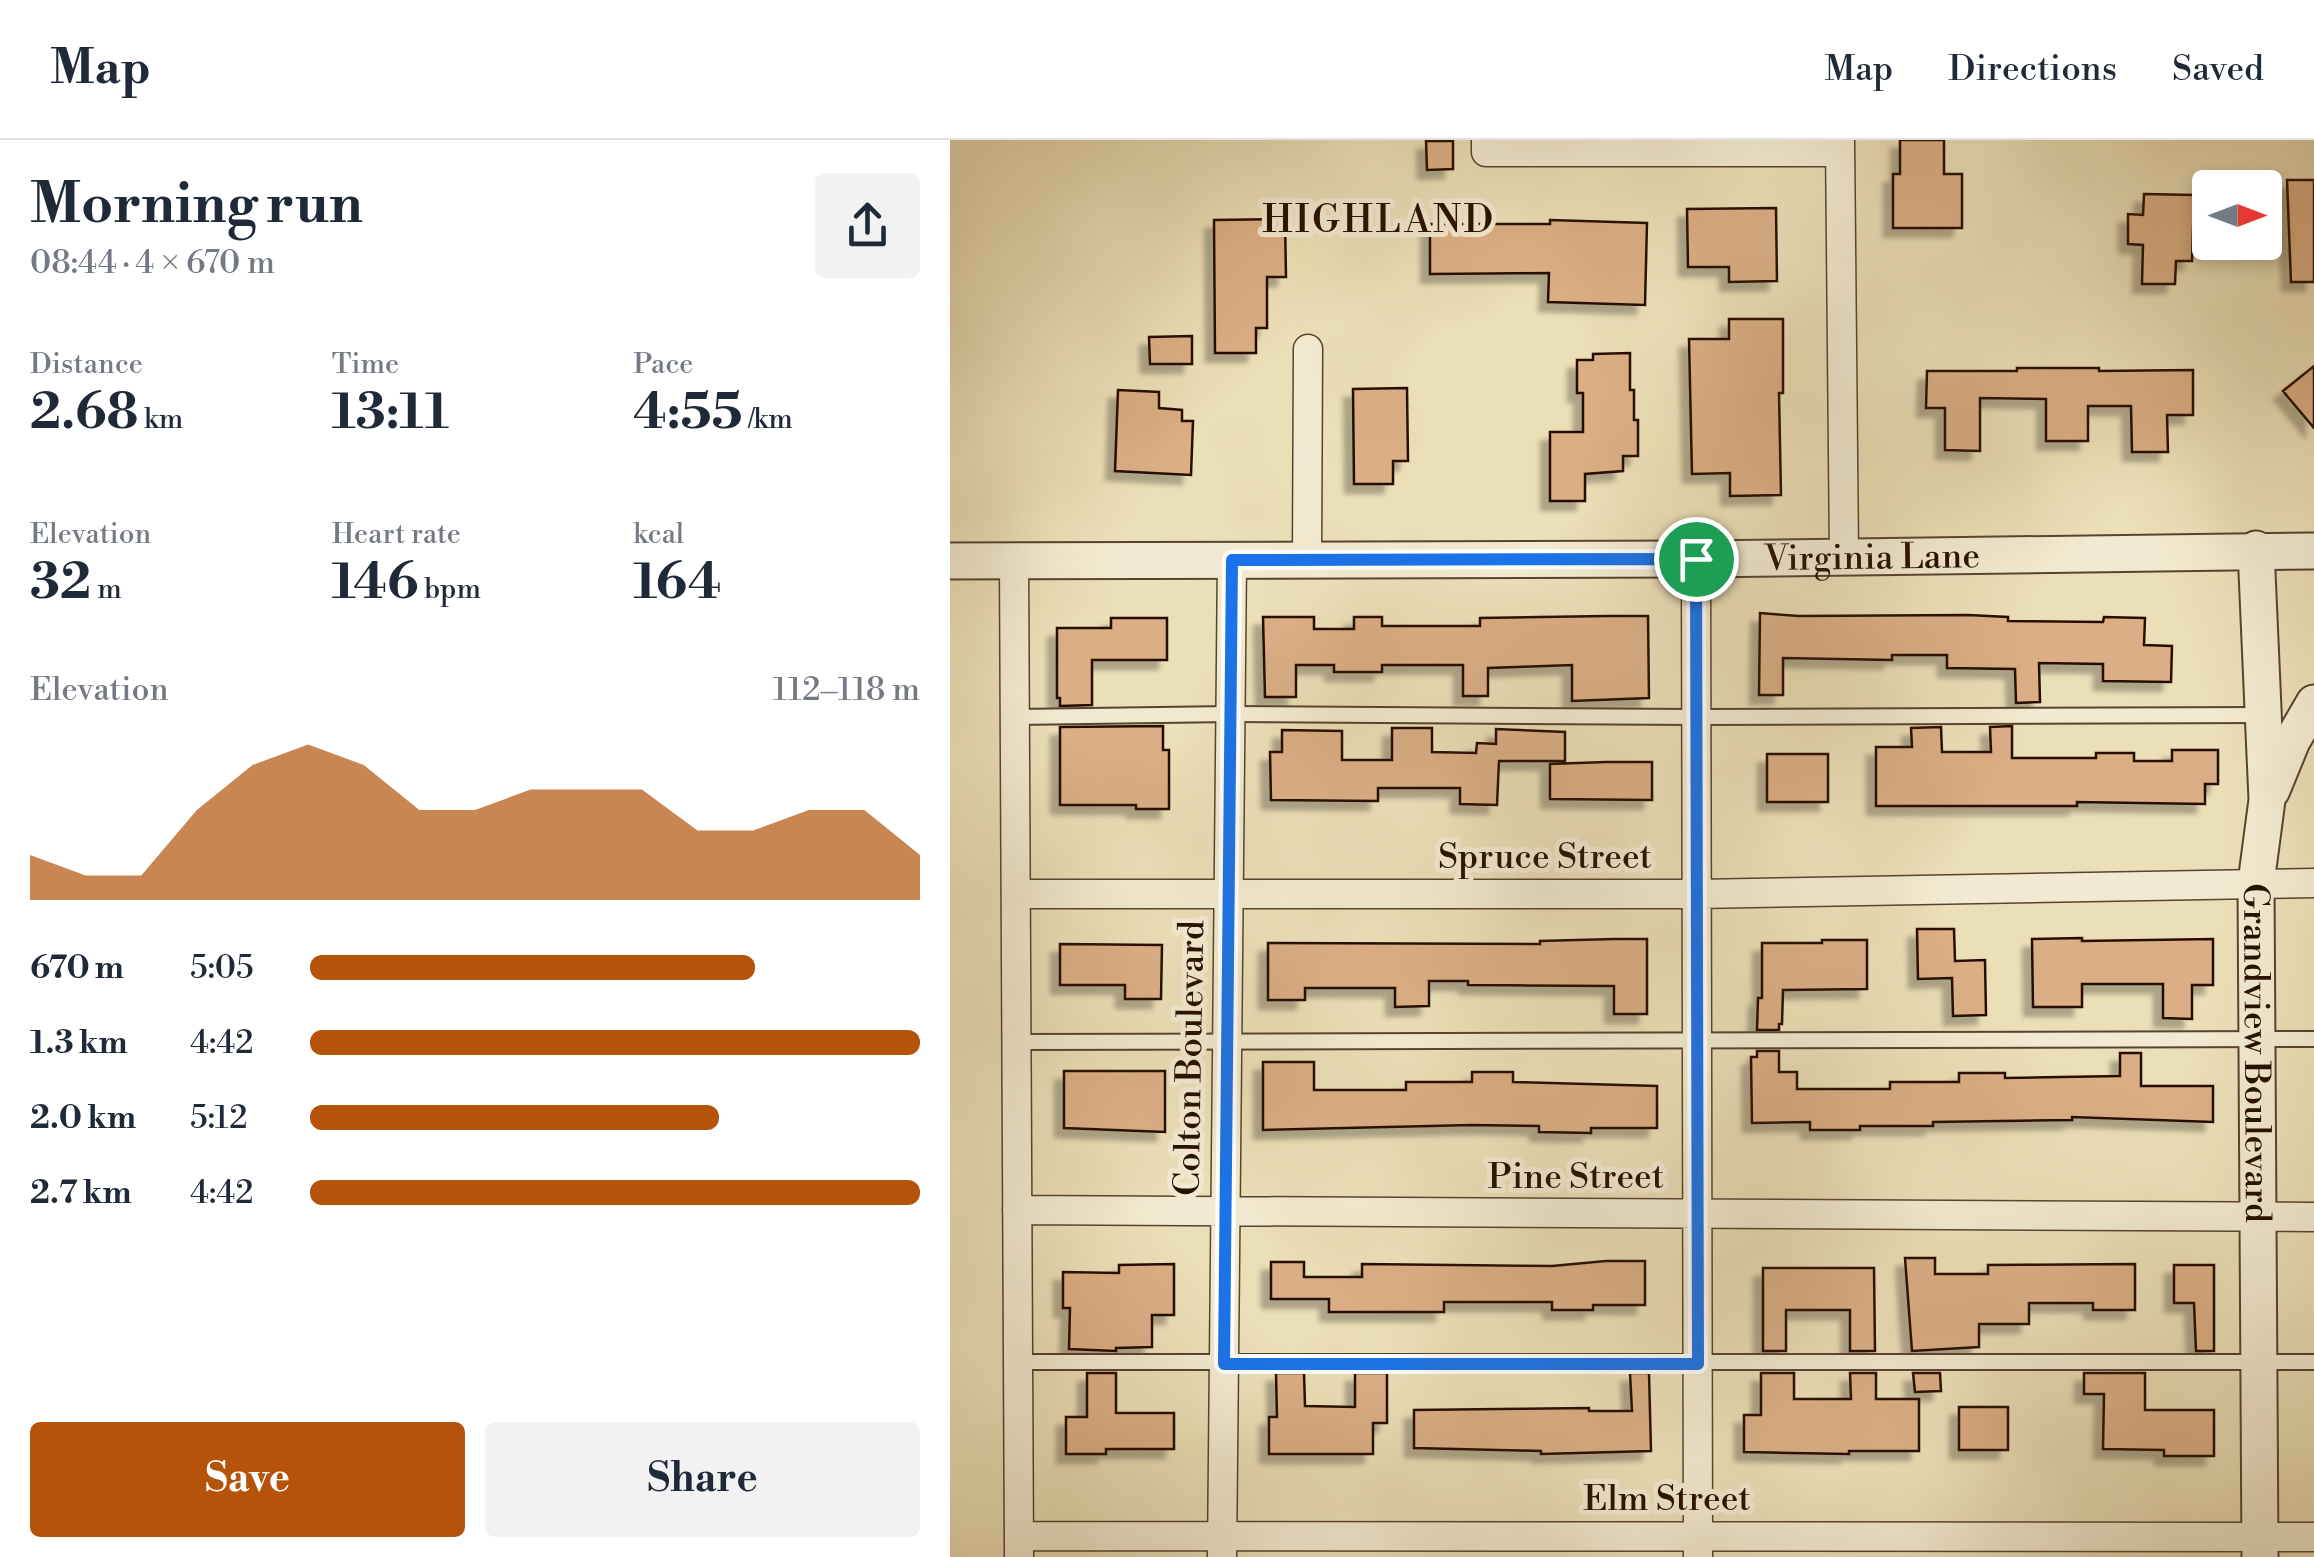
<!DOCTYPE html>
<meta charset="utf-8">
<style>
:root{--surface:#fff;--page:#f2f2f3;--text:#1f2937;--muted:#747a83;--line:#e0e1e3;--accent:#b45309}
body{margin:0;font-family:"Libre Bodoni",serif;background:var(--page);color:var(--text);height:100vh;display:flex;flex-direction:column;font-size:38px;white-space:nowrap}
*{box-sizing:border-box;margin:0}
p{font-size:32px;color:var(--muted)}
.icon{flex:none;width:55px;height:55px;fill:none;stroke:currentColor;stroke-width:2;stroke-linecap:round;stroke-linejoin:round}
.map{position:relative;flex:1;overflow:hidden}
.side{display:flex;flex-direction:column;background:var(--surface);width:950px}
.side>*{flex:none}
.needle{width:65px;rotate:90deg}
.controls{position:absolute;left:1242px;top:30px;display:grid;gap:20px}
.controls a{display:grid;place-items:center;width:90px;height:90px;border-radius:10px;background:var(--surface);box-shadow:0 5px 15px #0003;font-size:50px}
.pin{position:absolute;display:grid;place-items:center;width:85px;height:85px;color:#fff;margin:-42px;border:5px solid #fff;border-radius:50%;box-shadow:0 2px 10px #0007}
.round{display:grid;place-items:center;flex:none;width:105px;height:105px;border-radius:10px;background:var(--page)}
.overview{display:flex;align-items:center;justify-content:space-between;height:170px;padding:0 30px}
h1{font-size:55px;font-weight:800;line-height:75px}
.stats{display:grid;grid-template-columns:repeat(3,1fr);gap:15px;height:170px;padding:10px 30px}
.stats div{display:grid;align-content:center}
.stats b{font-size:50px;font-weight:800}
.stats small{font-size:28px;font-weight:400}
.stats p{font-size:28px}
.chart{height:280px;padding:20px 30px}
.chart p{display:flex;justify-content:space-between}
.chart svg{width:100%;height:180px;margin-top:10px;fill:var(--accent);opacity:.7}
.primary-button{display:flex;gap:20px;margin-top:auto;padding:20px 30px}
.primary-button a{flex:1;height:115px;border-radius:10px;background:var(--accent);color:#fff;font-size:40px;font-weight:800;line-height:115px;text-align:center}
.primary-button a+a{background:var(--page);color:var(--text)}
ul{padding:0 30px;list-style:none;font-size:32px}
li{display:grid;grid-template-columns:160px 120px 1fr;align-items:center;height:75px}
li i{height:25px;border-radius:12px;background:var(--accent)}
header{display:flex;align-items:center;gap:60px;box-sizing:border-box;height:140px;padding:0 50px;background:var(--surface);border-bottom:2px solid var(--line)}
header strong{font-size:48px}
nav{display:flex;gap:55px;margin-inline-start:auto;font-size:35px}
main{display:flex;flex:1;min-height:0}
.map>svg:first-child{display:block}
.building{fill:#dbae85;stroke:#261100;stroke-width:2.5;filter:url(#shadow)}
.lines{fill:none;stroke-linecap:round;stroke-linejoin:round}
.service-casing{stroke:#57442e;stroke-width:18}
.minor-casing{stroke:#57442e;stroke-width:31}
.tertiary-casing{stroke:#57442e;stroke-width:39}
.service{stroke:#f2ead0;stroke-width:14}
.minor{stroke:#f2ead0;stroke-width:28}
.tertiary{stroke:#f2ead0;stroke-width:35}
.route-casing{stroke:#fff;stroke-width:20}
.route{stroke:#1a73e8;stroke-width:12}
.labels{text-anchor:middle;stroke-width:10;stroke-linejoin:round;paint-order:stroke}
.street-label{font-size:35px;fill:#261100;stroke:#f2ead0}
.neighbourhood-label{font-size:38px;letter-spacing:2.5px;fill:#261100;stroke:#f2ead0}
</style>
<header>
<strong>Map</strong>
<nav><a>Map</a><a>Directions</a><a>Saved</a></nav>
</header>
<main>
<section class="side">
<div class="overview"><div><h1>Morning run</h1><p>08:44 · 4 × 670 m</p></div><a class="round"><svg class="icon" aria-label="share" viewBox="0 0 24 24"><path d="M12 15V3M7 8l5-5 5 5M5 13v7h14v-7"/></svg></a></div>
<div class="stats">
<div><p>Distance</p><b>2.68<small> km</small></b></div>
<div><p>Time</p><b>13:11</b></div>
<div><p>Pace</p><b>4:55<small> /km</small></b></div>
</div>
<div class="stats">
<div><p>Elevation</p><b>32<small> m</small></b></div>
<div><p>Heart rate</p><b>146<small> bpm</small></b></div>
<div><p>kcal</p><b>164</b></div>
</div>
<div class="chart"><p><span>Elevation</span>112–118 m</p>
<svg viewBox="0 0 160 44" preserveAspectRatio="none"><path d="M0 44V33L10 38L20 38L30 22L40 11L50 6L60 11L70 22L80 22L90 17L100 17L110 17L120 27L130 27L140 22L150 22L160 33V44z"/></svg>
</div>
<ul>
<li><b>670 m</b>5:05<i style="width:73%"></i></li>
<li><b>1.3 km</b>4:42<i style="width:100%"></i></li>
<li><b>2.0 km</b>5:12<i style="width:67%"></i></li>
<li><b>2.7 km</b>4:42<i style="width:100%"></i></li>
</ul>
<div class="primary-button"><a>Save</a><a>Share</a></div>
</section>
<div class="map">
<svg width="1364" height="1417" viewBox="0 0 1364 1417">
<defs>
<filter id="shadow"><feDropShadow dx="-9" dy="9" stdDeviation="2.5" flood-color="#0004"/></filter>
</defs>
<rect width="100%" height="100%" fill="#ebdfb7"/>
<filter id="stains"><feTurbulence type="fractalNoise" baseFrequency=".002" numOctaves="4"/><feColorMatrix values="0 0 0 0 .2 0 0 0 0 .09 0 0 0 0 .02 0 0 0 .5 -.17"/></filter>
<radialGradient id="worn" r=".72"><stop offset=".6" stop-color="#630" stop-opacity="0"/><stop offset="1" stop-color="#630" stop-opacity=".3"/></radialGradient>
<!-- building -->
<path class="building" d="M 950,0 L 994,0 L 994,34 L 1012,34 L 1012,88 L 943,88 L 943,34 L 950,34 Z
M 476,1 L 503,1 L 503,29 L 477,30 Z
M 1337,40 L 1364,40 L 1364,142 L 1341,142 Z
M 1194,54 L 1244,55 L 1242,121 L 1226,121 L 1225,144 L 1192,144 L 1193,105 L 1178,104 L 1178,74 L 1193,75 Z
M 826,68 L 827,141 L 779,142 L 779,127 L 738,127 L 737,69 Z
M 335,79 L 336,137 L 317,137 L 317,188 L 306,188 L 306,213 L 265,213 L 264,80 Z
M 600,80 L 697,83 L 695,165 L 598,162 L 599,133 L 480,134 L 480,84 L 600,84 Z
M 779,179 L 833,179 L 833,253 L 829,253 L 831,355 L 780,356 L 780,333 L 742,334 L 739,199 L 779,199 Z
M 242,196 L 242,224 L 200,224 L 199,197 Z
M 680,213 L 680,250 L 684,250 L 684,280 L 688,280 L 688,316 L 673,316 L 673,331 L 635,334 L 635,361 L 600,361 L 600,292 L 633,292 L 633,253 L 627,253 L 627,220 L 643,220 L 643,214 Z
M 1364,226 L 1364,288 L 1333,251 Z
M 1067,228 L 1149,228 L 1149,231 L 1243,230 L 1243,275 L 1217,275 L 1218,312 L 1182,312 L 1181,266 L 1138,266 L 1138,301 L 1096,301 L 1096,259 L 1030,258 L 1030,311 L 995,310 L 995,268 L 976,268 L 977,231 L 1067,231 Z
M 457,248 L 458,321 L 443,321 L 443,344 L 404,344 L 403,249 Z
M 168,250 L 209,252 L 209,268 L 232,270 L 232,281 L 243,281 L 241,335 L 165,331 Z
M 810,473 L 849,476 L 1018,475 L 1058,477 L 1058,481 L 1153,482 L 1154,477 L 1195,478 L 1194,505 L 1222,506 L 1221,542 L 1153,541 L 1153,524 L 1089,523 L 1090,562 L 1066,563 L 1065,529 L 997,528 L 997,515 L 942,515 L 942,520 L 833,518 L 833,555 L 809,555 Z
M 657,476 L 698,476 L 699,558 L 622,561 L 622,525 L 538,528 L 538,556 L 513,556 L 513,525 L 432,525 L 432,532 L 384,532 L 384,525 L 346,525 L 346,557 L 315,557 L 313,477 L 364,477 L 364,489 L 404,489 L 404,477 L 432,477 L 432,486 L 530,486 L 530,478 Z
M 161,478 L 217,478 L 217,520 L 142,520 L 142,565 L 110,566 L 110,558 L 107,558 L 107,488 L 161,488 Z
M 213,586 L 213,610 L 219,610 L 219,669 L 186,669 L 186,665 L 110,665 L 110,587 Z
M 1062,586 L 1062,618 L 1146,618 L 1146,613 L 1184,613 L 1184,621 L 1222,621 L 1222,610 L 1268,610 L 1268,644 L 1255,644 L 1255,664 L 1127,662 L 1127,666 L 926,666 L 926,607 L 962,607 L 961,588 L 991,587 L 992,612 L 1041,612 L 1040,587 Z
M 442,588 L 482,588 L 482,612 L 526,613 L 527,603 L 546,604 L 546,589 L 615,592 L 615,621 L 549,621 L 547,665 L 510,664 L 510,648 L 428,648 L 428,661 L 321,660 L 320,612 L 332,612 L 332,590 L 392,591 L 392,620 L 442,620 Z
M 817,614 L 878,614 L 878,662 L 817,662 Z
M 656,622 L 702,622 L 702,660 L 600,659 L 600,624 Z
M 967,789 L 1004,789 L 1005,821 L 1035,820 L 1036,875 L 1003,876 L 1002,838 L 968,839 Z
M 1132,798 L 1132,801 L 1263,799 L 1263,845 L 1242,845 L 1242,879 L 1213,878 L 1213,844 L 1132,844 L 1132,867 L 1083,867 L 1082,799 Z
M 664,799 L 697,799 L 697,874 L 664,874 L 664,846 L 518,845 L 518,841 L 479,841 L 479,866 L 445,867 L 445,848 L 355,848 L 355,860 L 318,860 L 318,803 L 590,804 L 590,801 Z
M 872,800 L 917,800 L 917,849 L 833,850 L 832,884 L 829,884 L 829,890 L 807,890 L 808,858 L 812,858 L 812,803 L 872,803 Z
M 110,804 L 212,805 L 211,859 L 175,859 L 175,845 L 110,845 Z
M 807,911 L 829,911 L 829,932 L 847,932 L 847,949 L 940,949 L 940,942 L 1009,942 L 1009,933 L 1055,933 L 1055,938 L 1170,936 L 1170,913 L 1191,913 L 1191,946 L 1263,946 L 1263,982 L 1122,977 L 1122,980 L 983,982 L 983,986 L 910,986 L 910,990 L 860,990 L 860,982 L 802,983 L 801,917 L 807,917 Z
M 313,922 L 364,922 L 364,950 L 456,950 L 456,942 L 522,942 L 522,932 L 563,932 L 563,942 L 707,946 L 707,988 L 641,988 L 641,993 L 589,992 L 589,986 L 522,985 L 313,990 Z
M 114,931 L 215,931 L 215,992 L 114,988 Z
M 955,1118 L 985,1118 L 985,1134 L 1038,1134 L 1038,1125 L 1185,1124 L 1185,1170 L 1143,1170 L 1143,1163 L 1079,1163 L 1079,1184 L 1029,1184 L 1029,1207 L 962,1211 Z
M 656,1121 L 695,1121 L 695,1165 L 643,1165 L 643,1170 L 602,1170 L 602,1162 L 494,1162 L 494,1172 L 379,1172 L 379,1159 L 321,1159 L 321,1122 L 354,1122 L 354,1137 L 412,1137 L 412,1124 L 602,1126 Z
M 224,1124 L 224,1175 L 202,1175 L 202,1207 L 166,1208 L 166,1211 L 119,1209 L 120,1168 L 113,1168 L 113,1132 L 169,1133 L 169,1125 Z
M 1224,1125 L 1264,1125 L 1264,1211 L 1246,1211 L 1244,1163 L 1224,1163 Z
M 813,1128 L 924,1128 L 925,1211 L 900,1211 L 900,1170 L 836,1170 L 836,1211 L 813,1211 Z
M 137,1233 L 166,1233 L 166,1273 L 224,1273 L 224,1309 L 156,1309 L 156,1314 L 116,1314 L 116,1277 L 137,1277 Z
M 326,1233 L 354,1233 L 355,1266 L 405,1267 L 405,1233 L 437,1233 L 437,1283 L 423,1283 L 423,1314 L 319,1314 L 319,1277 L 327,1277 Z
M 680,1233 L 699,1233 L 701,1311 L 591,1314 L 591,1311 L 464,1308 L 464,1270 L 639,1268 L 639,1271 L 682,1271 Z
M 811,1233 L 844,1233 L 844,1259 L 901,1259 L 900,1233 L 926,1233 L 926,1259 L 969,1259 L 969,1311 L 899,1311 L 899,1314 L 794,1312 L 794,1275 L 811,1275 Z
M 963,1233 L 990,1233 L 991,1251 L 965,1252 Z
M 1134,1233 L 1195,1233 L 1195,1270 L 1264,1270 L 1264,1316 L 1214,1316 L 1214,1310 L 1153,1309 L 1154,1254 L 1134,1254 Z
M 1009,1267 L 1058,1267 L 1058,1310 L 1009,1310 Z"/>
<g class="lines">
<defs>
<path id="service" d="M 65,577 L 281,574 L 746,577 L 1313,575
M 66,902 L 1364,899
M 68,1222 L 1364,1222"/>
<path id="minor" d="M 536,0 L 536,12 L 890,12
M 890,0 L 894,416
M 746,419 L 748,1417
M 64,420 L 69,1417
M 357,421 L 358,209
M 66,754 L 747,754 L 1364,743
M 67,1070 L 1364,1077
M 69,1396 L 1364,1397
M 272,1417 L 282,420"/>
<g id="tertiary">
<path id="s1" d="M 1306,409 L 1317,660 L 1306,743 L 1310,1417"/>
<path id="s2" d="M 0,421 L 746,419 L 1364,411"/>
<path d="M 1322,650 L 1342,601 L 1364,563"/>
</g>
</defs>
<!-- service casing -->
<use href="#service" class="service-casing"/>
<!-- minor casing -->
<use href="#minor" class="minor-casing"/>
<!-- tertiary casing -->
<use href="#tertiary" class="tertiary-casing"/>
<!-- service -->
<use href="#service" class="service"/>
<!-- minor -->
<use href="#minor" class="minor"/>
<!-- tertiary -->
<use href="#tertiary" class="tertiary"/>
</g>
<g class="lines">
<defs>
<path id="route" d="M 746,419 L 748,1224 L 274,1224 L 282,420 Z"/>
</defs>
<!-- route casing -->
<use href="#route" class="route-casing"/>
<!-- route -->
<use href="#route" class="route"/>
</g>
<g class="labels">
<!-- street labels -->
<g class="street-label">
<text dy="12" stroke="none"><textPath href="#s2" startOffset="922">Virginia Lane</textPath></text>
<text x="595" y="728">Spruce Street</text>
<text dy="12" stroke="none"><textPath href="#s1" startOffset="505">Grandview Boulevard</textPath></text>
<text transform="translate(239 918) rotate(-89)" y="12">Colton Boulevard</text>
<text x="626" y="1048">Pine Street</text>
<text x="717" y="1370">Elm Street</text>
</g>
<!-- neighbourhood labels -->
<g class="neighbourhood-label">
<text x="429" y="92">HIGHLAND</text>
</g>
</g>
<rect width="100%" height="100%" filter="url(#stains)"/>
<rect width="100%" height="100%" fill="url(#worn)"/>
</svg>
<div class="controls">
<a><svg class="needle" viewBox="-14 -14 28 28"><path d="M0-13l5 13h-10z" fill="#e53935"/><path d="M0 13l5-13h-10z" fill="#747a83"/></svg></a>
</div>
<div class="pin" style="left:746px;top:419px;background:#1e9e55"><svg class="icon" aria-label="arrive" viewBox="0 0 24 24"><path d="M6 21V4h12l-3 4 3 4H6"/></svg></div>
</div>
</main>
